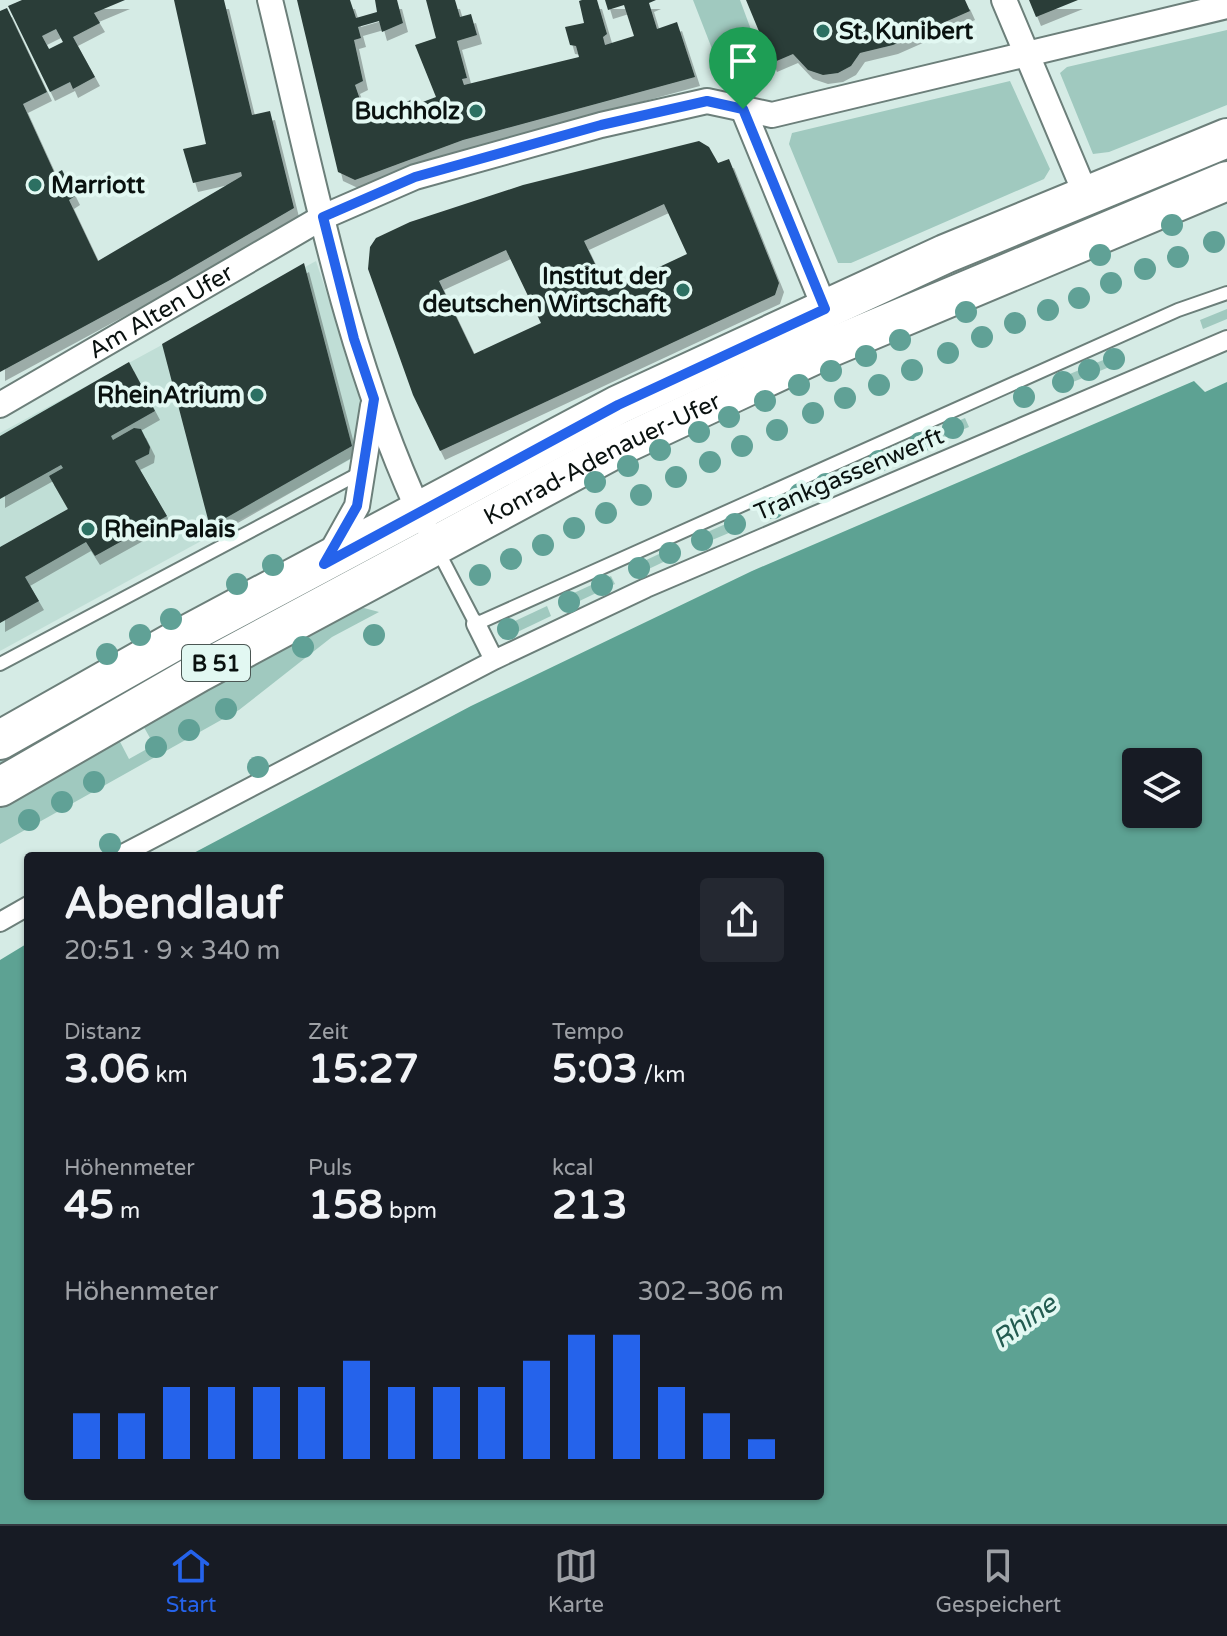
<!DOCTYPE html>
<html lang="de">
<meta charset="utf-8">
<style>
:root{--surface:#171b24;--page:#242831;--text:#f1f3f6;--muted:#9ea1a6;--line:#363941;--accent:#2563eb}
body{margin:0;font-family:"Varela Round",sans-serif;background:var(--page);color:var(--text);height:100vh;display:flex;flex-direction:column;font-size:30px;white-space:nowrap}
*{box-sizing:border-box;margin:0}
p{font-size:26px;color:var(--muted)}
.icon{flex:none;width:44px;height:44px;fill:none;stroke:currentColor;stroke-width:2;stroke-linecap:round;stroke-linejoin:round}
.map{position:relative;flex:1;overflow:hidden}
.details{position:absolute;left:24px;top:852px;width:800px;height:648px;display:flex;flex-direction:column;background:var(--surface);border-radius:8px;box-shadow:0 2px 6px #0004}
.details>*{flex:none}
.tools{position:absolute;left:1122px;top:748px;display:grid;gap:16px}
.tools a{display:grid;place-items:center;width:80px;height:80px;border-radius:8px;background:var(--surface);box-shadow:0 2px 6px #0004;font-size:40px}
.pin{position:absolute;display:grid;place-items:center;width:68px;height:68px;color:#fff;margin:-82px -34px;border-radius:50% 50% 50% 0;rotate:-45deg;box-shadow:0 0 8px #0007}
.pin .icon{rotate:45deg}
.round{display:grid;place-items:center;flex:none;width:84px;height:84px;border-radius:8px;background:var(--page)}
.head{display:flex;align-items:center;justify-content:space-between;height:136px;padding:0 40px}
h1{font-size:44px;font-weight:700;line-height:60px}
.stats{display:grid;grid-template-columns:repeat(3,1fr);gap:12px;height:136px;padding:8px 40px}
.stats div{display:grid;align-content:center}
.stats b{font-size:40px;font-weight:700}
.stats small{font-size:22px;font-weight:400}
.stats p{font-size:22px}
.chart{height:224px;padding:16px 40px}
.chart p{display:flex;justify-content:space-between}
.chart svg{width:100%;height:144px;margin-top:8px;stroke:var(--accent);stroke-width:6}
.tab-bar{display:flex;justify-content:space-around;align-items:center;height:112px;border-top:2px solid var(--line);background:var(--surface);font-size:22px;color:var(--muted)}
.tab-bar a{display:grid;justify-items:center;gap:4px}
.tab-bar .active{color:var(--accent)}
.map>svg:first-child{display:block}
.built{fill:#c0ded6}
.green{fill:#a0c9bf}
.water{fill:#5da293;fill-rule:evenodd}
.building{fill:#2b3c38;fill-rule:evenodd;filter:url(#shadow)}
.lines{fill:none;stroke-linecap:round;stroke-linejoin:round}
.service-casing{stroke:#6c7f7a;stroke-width:16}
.pedestrian-casing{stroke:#6c7f7a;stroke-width:22}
.minor-casing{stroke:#6c7f7a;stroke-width:28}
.primary-casing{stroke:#6c7f7a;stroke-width:42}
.service{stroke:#fff;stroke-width:12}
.pedestrian{stroke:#fff;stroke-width:18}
.minor{stroke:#fff;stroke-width:24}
.primary{stroke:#fff;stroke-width:38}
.tree{fill:#60a196}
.route-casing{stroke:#fff;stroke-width:16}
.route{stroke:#2563eb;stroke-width:10}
.poi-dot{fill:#2c7062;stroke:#e2f8f2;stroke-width:3}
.labels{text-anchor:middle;stroke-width:8;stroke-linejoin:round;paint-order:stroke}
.shield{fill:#e2f8f2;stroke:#4b5754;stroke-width:2}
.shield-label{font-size:22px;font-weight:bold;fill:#0a1210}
.poi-label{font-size:24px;font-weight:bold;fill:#0a1210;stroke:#e2f8f2;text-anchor:start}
.street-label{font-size:24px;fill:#0a1210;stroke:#e2f8f2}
.water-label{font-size:26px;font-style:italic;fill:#225b50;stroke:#e2f8f2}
</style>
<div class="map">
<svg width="1227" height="1524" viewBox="0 0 1227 1524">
<defs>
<filter id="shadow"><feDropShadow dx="5" dy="9" stdDeviation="0" flood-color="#0004"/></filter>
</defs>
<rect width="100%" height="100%" fill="#d5ebe5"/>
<!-- built -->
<path class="built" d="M 316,261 L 377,445 L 0,651 L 0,433 Z"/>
<!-- green -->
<path class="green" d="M 693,0 L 740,0 L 763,62 L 723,77 Z
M 1227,30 L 1227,105 L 1109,152 L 1093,154 L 1060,73 L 1067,67 Z
M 1010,81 L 1050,169 L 1044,179 L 851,263 L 838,263 L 789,144 L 792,133 Z
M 1227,309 L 1227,319 L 1203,329 L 1200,320 Z
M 1120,353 L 1124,361 L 1056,389 L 1053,381 Z
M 965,418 L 969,427 L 867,470 L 864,461 Z
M 839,472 L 843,481 L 763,518 L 759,509 Z
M 739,518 L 743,527 L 698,546 L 694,538 Z
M 674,547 L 678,555 L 634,576 L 629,568 Z
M 385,550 L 49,737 L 0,766 L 0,757 L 14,748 Z
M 611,576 L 615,584 L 569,606 L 565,597 Z
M 547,606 L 551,616 L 505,638 L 500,628 Z
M 364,608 L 379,612 L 332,637 L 239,710 L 0,844 L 0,807 L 117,736 L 129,759 L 154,745 L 141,722 L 349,610 Z"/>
<!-- water -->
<path class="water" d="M 1194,381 L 1205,392 L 1227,382 L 1227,1524 L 0,1524 L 0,960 L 28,943 L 28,1496 L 820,1496 L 820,856 L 188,856 L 471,706 L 752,571 ZM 1136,762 L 1188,762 L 1188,814 L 1136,814 Z"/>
<!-- building -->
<path class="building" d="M 22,0 L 125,0 L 94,13 L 100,23 L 73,37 L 95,77 L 73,89 L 70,82 L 50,92 L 8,6 ZM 56,29 L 63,42 L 49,49 L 42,36 Z
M 174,0 L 224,0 L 252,115 L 270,111 L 294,208 L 170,280 L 0,372 L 0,11 L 7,8 L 47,92 L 23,104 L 55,174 L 62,170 L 75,196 L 69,200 L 98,261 L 242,176 L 241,172 L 193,183 L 183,149 L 206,144 Z
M 297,0 L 350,0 L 356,18 L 377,12 L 375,0 L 397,0 L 403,23 L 382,32 L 379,21 L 358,27 L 361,38 L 354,40 L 363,81 L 355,85 L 365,114 L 387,111 L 417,97 L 420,103 L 436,97 L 415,45 L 436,38 L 426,0 L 455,0 L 460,17 L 471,14 L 477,35 L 457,41 L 467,78 L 462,79 L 464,85 L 579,57 L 576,46 L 570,45 L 565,27 L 584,23 L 579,1 L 582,0 L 597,0 L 607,34 L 603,37 L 605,45 L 634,36 L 624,5 L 608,10 L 605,0 L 656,0 L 649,3 L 657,29 L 677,22 L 695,77 L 463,140 L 355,180 L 338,172 Z
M 746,0 L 965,0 L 970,11 L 893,45 L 860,53 L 851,66 L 838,73 L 823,75 L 808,70 L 793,54 L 772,63 Z
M 1029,0 L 1078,0 L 1036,17 Z
M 699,141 L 709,147 L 718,163 L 729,159 L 779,283 L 775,295 L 440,451 L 413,395 L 368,269 L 370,247 L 376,238 L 410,222 L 523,185 ZM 664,204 L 687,254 L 608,291 L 584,241 ZM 506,250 L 541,323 L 474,354 L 439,281 Z
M 304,263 L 352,446 L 210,527 L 162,344 Z
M 129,362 L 155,411 L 111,436 L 113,440 L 134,428 L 141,429 L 150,447 L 149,454 L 135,461 L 167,516 L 95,556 L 86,542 L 25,577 L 39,601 L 0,623 L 0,547 L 68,509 L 49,476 L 63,468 L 61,465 L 0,499 L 0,436 Z"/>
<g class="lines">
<defs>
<path id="service" d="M 437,549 L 476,624 L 1178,310 L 1227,293
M 0,664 L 362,472"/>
<path id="pedestrian" d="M 476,624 L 494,660
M 119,856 L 494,660 L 646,588 L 1227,340
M 0,922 L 28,906"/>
<g id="minor">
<path d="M 270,0 C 313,176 346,358 424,522"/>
<path d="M 1004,0 L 1086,195"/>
<path d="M 743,109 L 825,309"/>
<path id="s1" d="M 0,405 L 323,217 L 415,177 L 601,125 L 707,101 L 772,115 L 1227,6"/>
<path d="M 329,556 L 357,506 L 373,406"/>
</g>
<g id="primary">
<path d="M 0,740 L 177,640 L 618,405 L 945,254 L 1227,138"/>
<path id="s2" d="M 0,787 L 198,673 L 626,443 L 829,348 L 1227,181"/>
</g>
</defs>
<!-- service casing -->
<use href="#service" class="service-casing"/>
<!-- pedestrian casing -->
<use href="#pedestrian" class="pedestrian-casing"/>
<!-- minor casing -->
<use href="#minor" class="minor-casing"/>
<!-- primary casing -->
<use href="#primary" class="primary-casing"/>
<!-- service -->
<use href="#service" class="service"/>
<!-- pedestrian -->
<use href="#pedestrian" class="pedestrian"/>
<!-- minor -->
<use href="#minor" class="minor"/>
<!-- primary -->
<use href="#primary" class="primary"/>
</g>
<!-- trees -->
<g class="tree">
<circle cx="1172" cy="225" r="11"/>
<circle cx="1214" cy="242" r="11"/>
<circle cx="1100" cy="255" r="11"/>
<circle cx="1178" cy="257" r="11"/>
<circle cx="1145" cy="269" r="11"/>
<circle cx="1111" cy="283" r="11"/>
<circle cx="1079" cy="298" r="11"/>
<circle cx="1048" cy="310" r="11"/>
<circle cx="966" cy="312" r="11"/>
<circle cx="1015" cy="323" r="11"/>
<circle cx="982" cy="337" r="11"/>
<circle cx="900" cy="340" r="11"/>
<circle cx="948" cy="353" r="11"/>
<circle cx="866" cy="356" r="11"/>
<circle cx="1114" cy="359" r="11"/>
<circle cx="912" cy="370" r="11"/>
<circle cx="1089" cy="370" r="11"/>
<circle cx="831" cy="371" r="11"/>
<circle cx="1063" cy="382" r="11"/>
<circle cx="799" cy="385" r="11"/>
<circle cx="879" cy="385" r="11"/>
<circle cx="1024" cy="397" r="11"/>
<circle cx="845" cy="398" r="11"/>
<circle cx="765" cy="401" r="11"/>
<circle cx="813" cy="413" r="11"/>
<circle cx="729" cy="417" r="11"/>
<circle cx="953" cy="428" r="11"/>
<circle cx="777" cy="430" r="11"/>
<circle cx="699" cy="432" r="11"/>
<circle cx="920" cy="443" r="11"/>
<circle cx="742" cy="446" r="11"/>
<circle cx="660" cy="450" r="11"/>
<circle cx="879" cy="461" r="11"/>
<circle cx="710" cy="462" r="11"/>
<circle cx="628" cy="466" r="11"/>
<circle cx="676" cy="477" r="11"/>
<circle cx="595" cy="482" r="11"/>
<circle cx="826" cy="484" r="11"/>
<circle cx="800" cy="494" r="11"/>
<circle cx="641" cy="495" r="11"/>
<circle cx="773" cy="508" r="11"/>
<circle cx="606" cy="513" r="11"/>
<circle cx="735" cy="524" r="11"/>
<circle cx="574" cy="528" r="11"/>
<circle cx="702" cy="540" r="11"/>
<circle cx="543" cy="545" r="11"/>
<circle cx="670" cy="553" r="11"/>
<circle cx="511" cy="559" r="11"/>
<circle cx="273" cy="565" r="11"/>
<circle cx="639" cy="568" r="11"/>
<circle cx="480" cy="575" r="11"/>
<circle cx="237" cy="584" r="11"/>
<circle cx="602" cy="585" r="11"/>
<circle cx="569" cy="602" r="11"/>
<circle cx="171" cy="619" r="11"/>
<circle cx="508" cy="629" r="11"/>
<circle cx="140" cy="635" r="11"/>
<circle cx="374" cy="635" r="11"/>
<circle cx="303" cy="647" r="11"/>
<circle cx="107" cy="654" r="11"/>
<circle cx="226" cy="709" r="11"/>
<circle cx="189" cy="730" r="11"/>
<circle cx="156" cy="747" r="11"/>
<circle cx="258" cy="767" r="11"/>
<circle cx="94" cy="782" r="11"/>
<circle cx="62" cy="802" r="11"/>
<circle cx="29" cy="820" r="11"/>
<circle cx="110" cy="844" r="11"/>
</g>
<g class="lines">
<defs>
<path id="route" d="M 707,101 L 743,109 L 825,309 L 618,405 L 324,564 L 357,506 L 374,399 L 354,339 L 323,217 L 415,177 L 601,125 Z"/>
</defs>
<!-- route casing -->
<use href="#route" class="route-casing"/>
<!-- route -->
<use href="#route" class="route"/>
</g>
<!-- markers -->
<g class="poi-dot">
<circle cx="823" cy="31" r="8"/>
<circle cx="476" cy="111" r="8"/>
<circle cx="35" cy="185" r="8"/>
<circle cx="683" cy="290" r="8"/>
<circle cx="257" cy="395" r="8"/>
<circle cx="88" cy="529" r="8"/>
</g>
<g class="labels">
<!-- shield labels -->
<rect class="shield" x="182" y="645" width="68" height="36" rx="6"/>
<g class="shield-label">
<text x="216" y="671">B 51</text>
</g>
<!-- poi labels -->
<g class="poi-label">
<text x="839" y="39">St. Kunibert</text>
<text x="460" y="119" text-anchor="end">Buchholz</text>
<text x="51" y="193">Marriott</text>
<text x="667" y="284" text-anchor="end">Institut der<tspan x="667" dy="28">deutschen Wirtschaft</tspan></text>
<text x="241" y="403" text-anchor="end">RheinAtrium</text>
<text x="104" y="537">RheinPalais</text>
</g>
<!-- street labels -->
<g class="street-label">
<text dy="8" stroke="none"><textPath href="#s1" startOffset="186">Am Alten Ufer</textPath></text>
<text dy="8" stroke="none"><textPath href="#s2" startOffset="686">Konrad-Adenauer-Ufer</textPath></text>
<text transform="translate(849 474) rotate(-23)" y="8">Trankgassenwerft</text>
</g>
<!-- water labels -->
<g class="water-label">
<text transform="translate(1024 1321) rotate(-36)" y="9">Rhine</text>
</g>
</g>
</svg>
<div class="tools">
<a><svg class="icon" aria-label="layers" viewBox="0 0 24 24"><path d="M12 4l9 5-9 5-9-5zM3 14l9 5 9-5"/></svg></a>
</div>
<div class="pin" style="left:743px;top:109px;background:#1e9e55"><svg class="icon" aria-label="arrive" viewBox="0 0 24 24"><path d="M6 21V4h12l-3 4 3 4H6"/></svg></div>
<section class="details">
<div class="head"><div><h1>Abendlauf</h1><p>20:51 · 9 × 340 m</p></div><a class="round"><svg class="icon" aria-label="share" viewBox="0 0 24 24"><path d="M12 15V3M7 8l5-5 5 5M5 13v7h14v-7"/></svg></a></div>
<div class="stats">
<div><p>Distanz</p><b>3.06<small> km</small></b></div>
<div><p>Zeit</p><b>15:27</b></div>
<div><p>Tempo</p><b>5:03<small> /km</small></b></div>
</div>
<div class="stats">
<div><p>Höhenmeter</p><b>45<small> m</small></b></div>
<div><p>Puls</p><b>158<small> bpm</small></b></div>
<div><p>kcal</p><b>213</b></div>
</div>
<div class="chart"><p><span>Höhenmeter</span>302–306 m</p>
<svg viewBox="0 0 160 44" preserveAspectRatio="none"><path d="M5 44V30M15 44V30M25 44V22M35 44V22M45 44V22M55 44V22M65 44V14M75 44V22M85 44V22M95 44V22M105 44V14M115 44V6M125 44V6M135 44V22M145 44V30M155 44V38"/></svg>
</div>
</section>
</div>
<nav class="tab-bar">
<a class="active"><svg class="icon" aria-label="home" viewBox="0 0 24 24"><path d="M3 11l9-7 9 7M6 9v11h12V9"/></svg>Start</a>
<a><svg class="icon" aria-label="map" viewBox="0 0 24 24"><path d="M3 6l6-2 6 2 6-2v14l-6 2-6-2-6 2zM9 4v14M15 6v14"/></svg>Karte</a>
<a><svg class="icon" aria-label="saved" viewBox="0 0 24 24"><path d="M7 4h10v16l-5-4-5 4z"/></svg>Gespeichert</a>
</nav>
